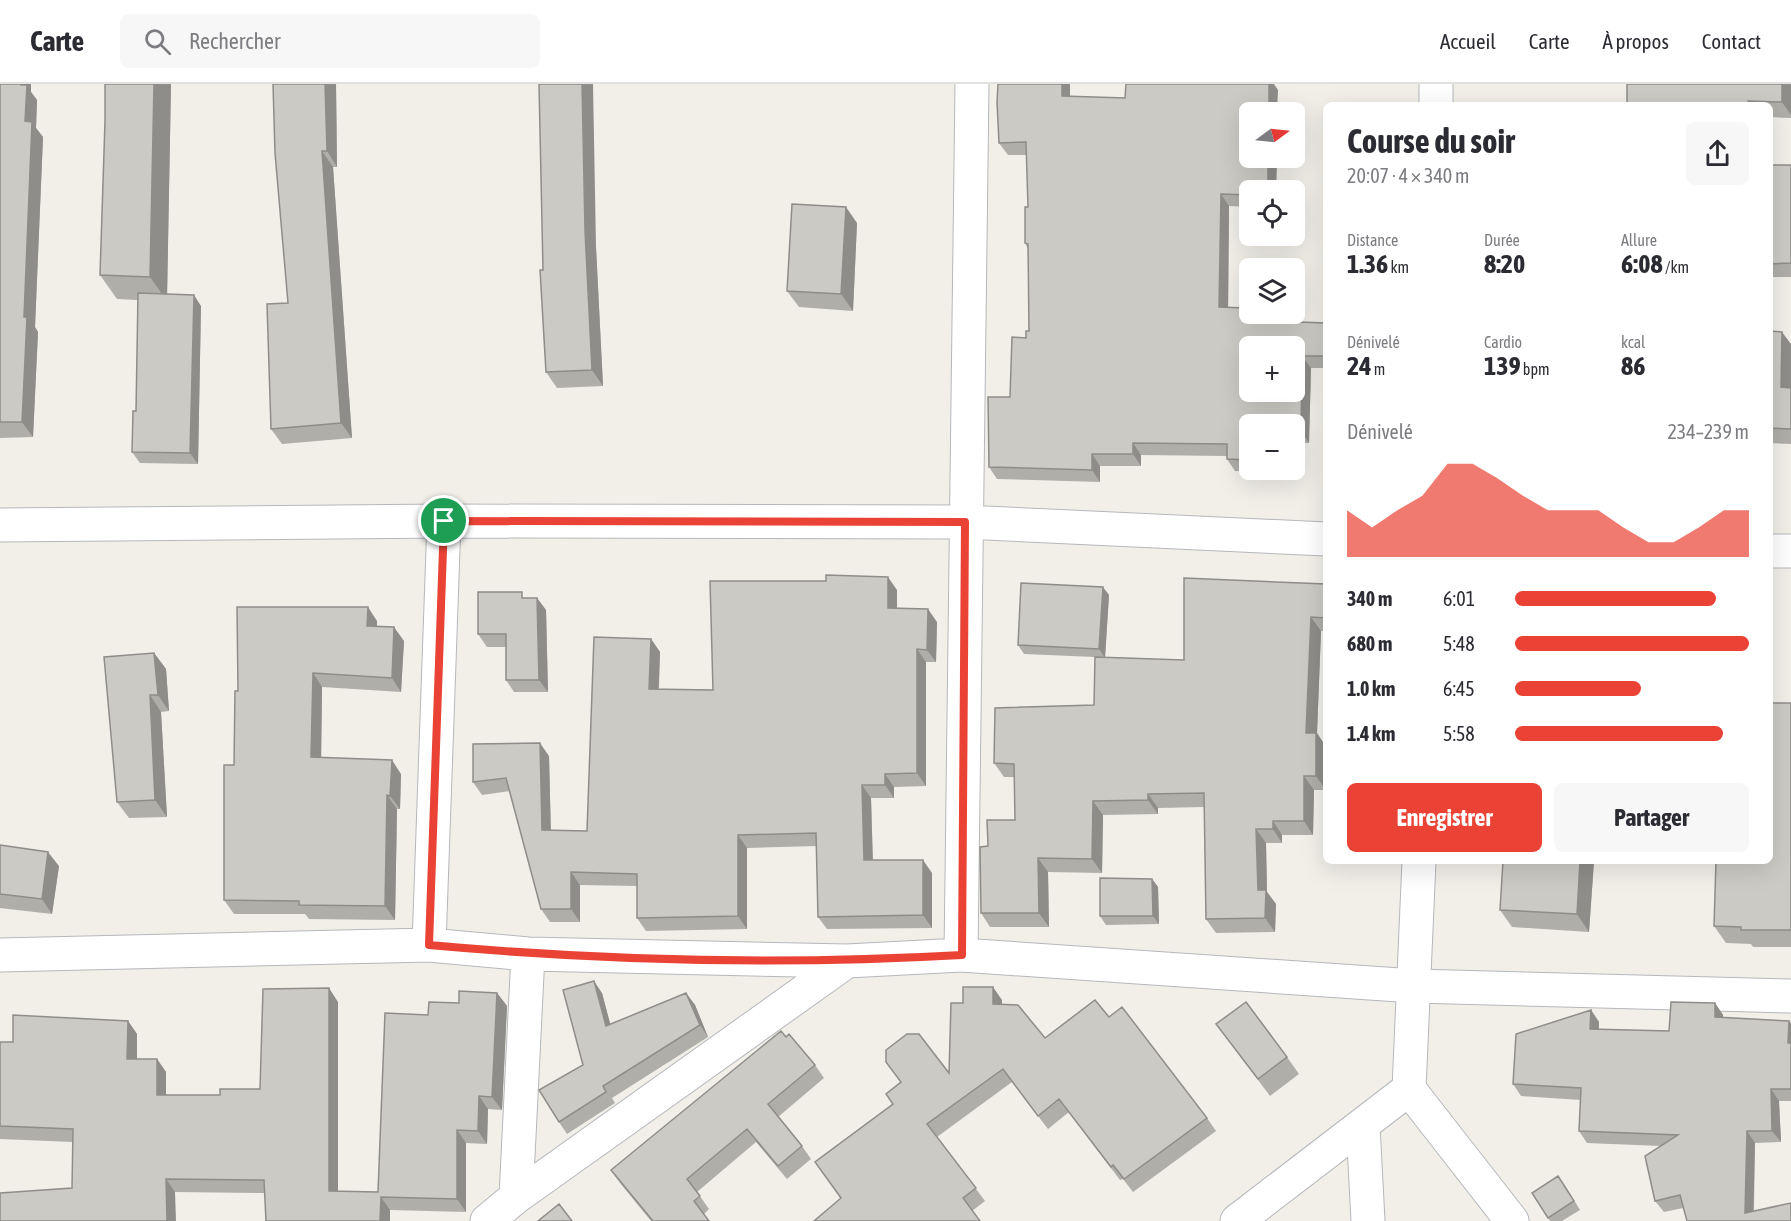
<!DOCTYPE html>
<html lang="fr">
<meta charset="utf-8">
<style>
:root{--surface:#fff;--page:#f7f7f7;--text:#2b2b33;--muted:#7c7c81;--line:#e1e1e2;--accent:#ea4335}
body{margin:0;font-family:"Asap Condensed",sans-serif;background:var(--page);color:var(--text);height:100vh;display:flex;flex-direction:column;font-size:22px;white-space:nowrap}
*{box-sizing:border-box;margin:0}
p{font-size:20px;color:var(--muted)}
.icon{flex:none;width:33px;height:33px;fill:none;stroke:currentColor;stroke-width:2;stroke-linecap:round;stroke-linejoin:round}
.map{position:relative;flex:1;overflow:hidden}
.side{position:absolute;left:1323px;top:18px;width:450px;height:762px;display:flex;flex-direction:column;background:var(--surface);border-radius:9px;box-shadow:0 6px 24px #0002}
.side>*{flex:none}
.needle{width:39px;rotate:75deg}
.tools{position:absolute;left:1239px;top:18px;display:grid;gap:12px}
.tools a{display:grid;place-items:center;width:66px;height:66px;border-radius:9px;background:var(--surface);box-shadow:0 6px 24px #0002;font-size:30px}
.pin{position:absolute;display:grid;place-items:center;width:51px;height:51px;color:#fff;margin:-26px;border:3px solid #fff;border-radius:50%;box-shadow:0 2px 6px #0007}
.round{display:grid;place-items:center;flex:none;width:63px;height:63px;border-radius:9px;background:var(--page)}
.head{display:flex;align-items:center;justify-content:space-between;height:102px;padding:0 24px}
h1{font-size:33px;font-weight:700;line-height:45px}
.figures{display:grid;grid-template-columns:repeat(3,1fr);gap:9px;height:102px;padding:6px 24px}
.figures div{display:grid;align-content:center}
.figures b{font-size:26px;font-weight:700}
.figures small{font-size:16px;font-weight:400}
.figures p{font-size:16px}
.chart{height:168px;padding:12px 24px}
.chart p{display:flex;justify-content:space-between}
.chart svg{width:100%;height:108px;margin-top:6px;fill:var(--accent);opacity:.7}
.cta{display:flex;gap:12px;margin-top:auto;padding:12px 24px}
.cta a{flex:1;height:69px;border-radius:9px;background:var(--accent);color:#fff;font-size:24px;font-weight:700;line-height:69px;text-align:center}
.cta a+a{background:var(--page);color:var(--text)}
ul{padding:0 24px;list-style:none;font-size:20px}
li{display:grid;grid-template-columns:96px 72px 1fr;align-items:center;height:45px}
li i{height:15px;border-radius:8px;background:var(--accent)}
header{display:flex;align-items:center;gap:36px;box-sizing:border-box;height:84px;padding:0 30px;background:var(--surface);border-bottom:2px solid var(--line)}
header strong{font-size:28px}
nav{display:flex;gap:33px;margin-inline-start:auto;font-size:21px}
.search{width:420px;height:54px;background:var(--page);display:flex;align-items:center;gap:15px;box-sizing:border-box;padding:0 21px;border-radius:9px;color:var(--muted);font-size:22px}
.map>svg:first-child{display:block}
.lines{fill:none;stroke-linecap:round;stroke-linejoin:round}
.minor-casing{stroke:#b5b8bc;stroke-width:35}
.minor{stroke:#fff;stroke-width:33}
.wall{fill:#afaea9}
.shaded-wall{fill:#8f8d8a}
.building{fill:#cccac5;stroke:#8f8d8a;stroke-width:1.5;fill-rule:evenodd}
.route-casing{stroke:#fff;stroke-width:12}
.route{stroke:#ea4335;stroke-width:8}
</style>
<header>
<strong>Carte</strong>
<div class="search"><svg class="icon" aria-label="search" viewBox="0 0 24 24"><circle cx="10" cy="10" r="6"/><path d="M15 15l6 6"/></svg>Rechercher</div>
<nav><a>Accueil</a><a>Carte</a><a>À propos</a><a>Contact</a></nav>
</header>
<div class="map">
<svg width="1791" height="1137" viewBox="0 0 1791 1137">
<rect width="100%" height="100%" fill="#f1efe8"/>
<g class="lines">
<defs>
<path id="minor" d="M 1436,21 L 1436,0
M 0,441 L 444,437 L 965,438 L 1326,455
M 1770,467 L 1791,467
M 1419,777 L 1409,1005 L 1512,1137
M 429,861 L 444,437
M 0,871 L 429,861 L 528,870 L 847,877 L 961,871 L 1414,902 L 1791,912
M 961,871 L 972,0
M 1363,1041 L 1368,1137
M 516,1113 L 528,870
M 487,1137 L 516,1113 L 847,877
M 1237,1137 L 1409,1005"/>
</defs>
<!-- minor casing -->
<use href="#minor" class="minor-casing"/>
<!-- minor -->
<use href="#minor" class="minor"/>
</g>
<!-- wall -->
<path class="wall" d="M 0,0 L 31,8 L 37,16 L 36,44 L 43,53 L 35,243 L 38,248 L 33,353 L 0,354 Z
M 105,0 L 171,0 L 167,210 L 201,222 L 198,380 L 140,379 L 132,368 L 136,327 L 138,216 L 117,215 L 100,191 L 105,37 Z
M 273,0 L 336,0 L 337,83 L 333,83 L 352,354 L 282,360 L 271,345 L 288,219 Z
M 1791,0 L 1791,34 L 1770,33 L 1770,21 L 1627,21 Z
M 1278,6 L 1250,74 L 1277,74 L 1276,106 L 1250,106 L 1250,123 L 1229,122 L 1228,223 L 1254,237 L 1326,239 L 1326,284 L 1311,284 L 1309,359 L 1294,359 L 1294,340 L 1250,340 L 1250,386 L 1292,386 L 1292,389 L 1235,387 L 1227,375 L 1227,372 L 1141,371 L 1141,382 L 1100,382 L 1100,398 L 997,395 L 989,383 L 1029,247 L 1028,165 L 1025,159 L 1028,123 L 1027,71 L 1008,71 L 999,59 L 1070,12 L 1125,14 Z
M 1770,81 L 1791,81 L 1791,193 L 1771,193 L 1770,192 Z
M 857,139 L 853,227 L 799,223 L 787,207 Z
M 596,163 L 603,302 L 557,304 L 546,288 L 543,186 Z
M 1770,247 L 1791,260 L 1791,360 L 1770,359 Z
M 1326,500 L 1326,547 L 1321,547 L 1317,649 L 1326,663 L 1326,706 L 1314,706 L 1313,751 L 1282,751 L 1282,759 L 1266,759 L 1267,808 L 1276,820 L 1275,848 L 1216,849 L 1206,835 L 1204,723 L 1158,724 L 1158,730 L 1103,731 L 1102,789 L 1048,788 L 1049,843 L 990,843 L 981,829 L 988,762 L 1015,736 L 1014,693 L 1004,693 L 994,679 L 1094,621 L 1095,573 L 1024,570 L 1018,561 L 1109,511 L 1105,573 L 1184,576 Z
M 897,506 L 897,525 L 937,538 L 936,578 L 926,578 L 926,702 L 894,703 L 894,714 L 871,714 L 873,776 L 932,789 L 932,844 L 827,845 L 818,833 L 817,762 L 747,764 L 747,845 L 646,847 L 637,834 L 637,802 L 580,801 L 580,838 L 550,838 L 541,825 L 510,707 L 482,711 L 473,698 L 549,672 L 551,747 L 587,747 L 651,555 L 660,568 L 659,605 L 713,606 Z
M 525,514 L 537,514 L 546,526 L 548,608 L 514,608 L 506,596 L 506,563 L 487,563 L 478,550 Z
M 377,537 L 377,543 L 404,557 L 401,608 L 322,603 L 321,674 L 401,690 L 400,725 L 397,725 L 395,836 L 309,835 L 305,830 L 234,830 L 224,816 L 234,681 L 238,607 Z
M 154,569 L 166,585 L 169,627 L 161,628 L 167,733 L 129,734 L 117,718 Z
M 1791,619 L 1791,863 L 1753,863 L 1751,860 L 1726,859 L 1714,842 Z
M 0,761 L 59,782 L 52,830 L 0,824 Z
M 1594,777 L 1589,848 L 1512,843 L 1500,826 Z
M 1152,795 L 1158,803 L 1159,840 L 1106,841 L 1100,832 Z
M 497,909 L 507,922 L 502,1026 L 488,1025 L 487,1060 L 466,1059 L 466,1128 L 390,1126 L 390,1137 L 266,1137 L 265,1109 L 175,1108 L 72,1104 L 73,1058 L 0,1055 L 0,958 L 13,958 L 128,937 L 137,950 L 137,975 L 157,975 L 166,988 L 166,1011 L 220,1011 L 260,1005 L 338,918 L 338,1107 L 378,1108 L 428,931 L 459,919 Z
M 602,909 L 610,940 L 686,909 L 695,921 L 708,953 L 612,1014 L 615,1019 L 567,1050 L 559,1038 L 583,981 Z
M 1002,916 L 1002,920 L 1045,954 L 1109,933 L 1207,1034 L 1216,1047 L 1133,1108 L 1123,1095 L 1120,1096 L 1069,1028 L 1048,1045 L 1012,998 L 937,1053 L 985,1117 L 972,1127 L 841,1115 L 893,1020 L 901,998 L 886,978 L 949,989 L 963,919 Z
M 1715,919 L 1723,931 L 1723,934 L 1791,939 L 1791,1017 L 1779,1017 L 1781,1058 L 1755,1059 L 1754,1127 L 1791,1137 L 1683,1124 L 1664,1128 L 1655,1117 L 1661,1062 L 1587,1059 L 1579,1047 L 1581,1016 L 1521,1012 L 1513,1000 L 1591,926 L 1599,938 L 1599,945 L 1669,947 Z
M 1216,940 L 1287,973 L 1299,990 L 1270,1012 Z
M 786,953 L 815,981 L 824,994 L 778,1033 L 802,1062 L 811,1075 L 787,1095 L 756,1058 L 697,1108 L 709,1125 L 704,1130 L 709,1137 L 651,1137 L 620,1099 L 611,1086 Z
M 1564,1100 L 1580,1126 L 1562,1137 L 1550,1137 L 1532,1109 Z"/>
<!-- shaded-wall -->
<path class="shaded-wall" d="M 21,0 L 31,0 L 31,8 L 37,16 L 36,44 L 43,53 L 35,243 L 38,248 L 33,353 L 22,338 L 25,37 Z
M 154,0 L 171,0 L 167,217 L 150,193 Z
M 325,0 L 336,0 L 337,83 L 327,67 Z
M 582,0 L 593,0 L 596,163 L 603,302 L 592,286 L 585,147 Z
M 1062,0 L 1070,0 L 1070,24 L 1062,12 Z
M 1269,0 L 1274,0 L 1278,6 L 1277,28 L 1269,28 Z
M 1782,0 L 1791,0 L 1791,31 L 1782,18 Z
M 322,67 L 333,83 L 352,354 L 341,339 Z
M 1268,74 L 1277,74 L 1276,106 L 1268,106 Z
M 1221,110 L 1229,122 L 1228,235 L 1219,223 Z
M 846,123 L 857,139 L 853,227 L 841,210 Z
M 194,211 L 201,222 L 198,380 L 190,369 Z
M 1245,224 L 1254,236 L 1253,248 L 1245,236 Z
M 1782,248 L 1791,260 L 1791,317 L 1781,303 Z
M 1302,272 L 1311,284 L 1309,359 L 1301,347 Z
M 1133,359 L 1141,371 L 1141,382 L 1133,370 Z
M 1092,370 L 1100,382 L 1100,398 L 1092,386 Z
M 888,493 L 897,506 L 897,537 L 888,524 Z
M 1103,503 L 1109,511 L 1105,574 L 1099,565 Z
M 537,514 L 546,526 L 548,608 L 539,596 Z
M 368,523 L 377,537 L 376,556 L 367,542 Z
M 928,525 L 937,538 L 936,578 L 927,566 Z
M 1311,533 L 1321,547 L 1317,649 L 1326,663 L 1326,706 L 1316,692 L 1306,649 Z
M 394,543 L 404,557 L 401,608 L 392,594 Z
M 651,555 L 660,568 L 658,618 L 649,605 Z
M 917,565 L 926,578 L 926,702 L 917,689 Z
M 154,569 L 166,585 L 169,627 L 158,611 Z
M 313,589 L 322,603 L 321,687 L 311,673 Z
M 150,611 L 161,628 L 167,733 L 155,716 Z
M 540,659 L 549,672 L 551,759 L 542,746 Z
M 392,676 L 401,690 L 400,725 L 390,712 Z
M 885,690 L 894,703 L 894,714 L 885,701 Z
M 1304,692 L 1314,706 L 1313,751 L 1304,737 Z
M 862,701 L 871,714 L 873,789 L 864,776 Z
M 1148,710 L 1158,724 L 1158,730 L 1148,716 Z
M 387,711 L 397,725 L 395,836 L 385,822 Z
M 1093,717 L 1103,731 L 1102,789 L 1092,775 Z
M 1273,737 L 1282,751 L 1282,759 L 1273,745 Z
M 1256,745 L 1266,759 L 1267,808 L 1276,820 L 1275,848 L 1265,834 L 1258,806 Z
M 738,751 L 747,764 L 747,845 L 738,832 Z
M 48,768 L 59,782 L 52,830 L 42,815 Z
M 1038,774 L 1048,788 L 1049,843 L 1039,829 Z
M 923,776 L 932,789 L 932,844 L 923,831 Z
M 1580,777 L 1594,777 L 1589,848 L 1577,830 Z
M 571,788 L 580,801 L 580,838 L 571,825 Z
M 1152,795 L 1158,803 L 1159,840 L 1153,832 Z
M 594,897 L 602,909 L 614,954 L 606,942 Z
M 993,903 L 1002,916 L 1002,933 L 993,920 Z
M 329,904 L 338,918 L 338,1120 L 329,1107 Z
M 497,909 L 507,922 L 502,1026 L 492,1013 Z
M 686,909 L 695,921 L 708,953 L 700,941 Z
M 1715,919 L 1723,931 L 1723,945 L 1715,933 Z
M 1591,926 L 1599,938 L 1598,957 L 1590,945 Z
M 128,937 L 137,950 L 137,988 L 127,975 Z
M 1789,937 L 1791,939 L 1791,963 L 1788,959 Z
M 157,975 L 166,988 L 166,1024 L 157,1011 Z
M 1771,1005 L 1779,1017 L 1781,1058 L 1772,1047 Z
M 479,1012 L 488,1025 L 487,1060 L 478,1047 Z
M 457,1046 L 466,1059 L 466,1128 L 457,1115 Z
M 1747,1047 L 1755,1059 L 1753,1137 L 1745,1129 Z
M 166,1095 L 175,1108 L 176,1137 L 167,1137 Z
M 381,1113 L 390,1126 L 390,1137 L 380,1137 Z"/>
<!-- building -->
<path class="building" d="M 0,0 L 21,0 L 21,1 L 27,1 L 25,37 L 32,38 L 24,233 L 27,233 L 22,338 L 0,338 Z
M 105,0 L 154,0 L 150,193 L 100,191 L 105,37 Z
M 273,0 L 325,0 L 327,67 L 322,67 L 341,339 L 271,345 L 267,220 L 288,219 L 275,69 Z
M 539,0 L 582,0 L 585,147 L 592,286 L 546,288 L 540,186 L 543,186 Z
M 998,0 L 1062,0 L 1062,12 L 1125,14 L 1126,0 L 1269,0 L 1269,28 L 1250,28 L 1250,74 L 1268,74 L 1268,106 L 1250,106 L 1250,111 L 1221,110 L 1219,223 L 1245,224 L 1245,236 L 1326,239 L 1326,272 L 1302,272 L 1301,347 L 1294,347 L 1294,340 L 1250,340 L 1250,376 L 1227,375 L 1227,360 L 1133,359 L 1133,370 L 1092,370 L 1092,386 L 989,383 L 988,313 L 1010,313 L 1012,253 L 1026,254 L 1026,247 L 1029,247 L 1028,160 L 1025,159 L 1025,123 L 1028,123 L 1026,58 L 999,59 L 997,18 ZM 1250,262 L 1294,262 L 1294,308 L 1250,308 Z
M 1627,0 L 1782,0 L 1782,18 L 1748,17 L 1748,21 L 1627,21 Z
M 1770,81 L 1791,81 L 1791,179 L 1770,180 Z
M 792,120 L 846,123 L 841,210 L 787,207 Z
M 138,209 L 194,211 L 190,369 L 132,368 L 133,327 L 136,327 Z
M 1770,247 L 1782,248 L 1781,303 L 1791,304 L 1791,345 L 1770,344 Z
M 826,491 L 888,493 L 888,524 L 928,525 L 927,566 L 917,565 L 917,689 L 885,690 L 885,701 L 862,701 L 864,776 L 923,776 L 923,831 L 818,833 L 816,749 L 738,751 L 738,832 L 637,834 L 637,790 L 571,788 L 571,825 L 541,825 L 506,694 L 473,698 L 473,660 L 540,659 L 542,746 L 587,747 L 594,553 L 651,555 L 649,605 L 713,606 L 710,497 L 826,497 Z
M 1184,494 L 1326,500 L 1326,534 L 1311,533 L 1306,649 L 1316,649 L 1316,692 L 1304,692 L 1304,737 L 1273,737 L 1273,745 L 1256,745 L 1258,806 L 1266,806 L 1265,834 L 1206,835 L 1204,709 L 1148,710 L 1148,716 L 1093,717 L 1092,775 L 1038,774 L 1039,829 L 981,829 L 980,763 L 988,762 L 987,736 L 1015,736 L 1014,680 L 994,679 L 995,624 L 1094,621 L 1095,573 L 1184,576 Z
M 1021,499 L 1103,503 L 1099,565 L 1018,561 Z
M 478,508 L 522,508 L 522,514 L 537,514 L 539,596 L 506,596 L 506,550 L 478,550 Z
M 237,523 L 368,523 L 367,542 L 394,543 L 392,594 L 313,589 L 311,673 L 392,676 L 390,712 L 387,711 L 385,822 L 299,821 L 299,817 L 224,816 L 224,681 L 234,681 L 235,607 L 238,607 Z
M 154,569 L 158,611 L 150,611 L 155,716 L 117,718 L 104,573 Z
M 1770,619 L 1791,619 L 1791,846 L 1741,846 L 1741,843 L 1714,842 L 1716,777 L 1770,777 Z
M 0,761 L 48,768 L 42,815 L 0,810 Z
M 1503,777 L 1580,777 L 1577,830 L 1500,826 Z
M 1100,794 L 1152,795 L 1153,832 L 1100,832 Z
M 594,897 L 606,942 L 686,909 L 700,941 L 603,1002 L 606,1008 L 559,1038 L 539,1006 L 583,981 L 563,906 Z
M 963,903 L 993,903 L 993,920 L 1018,921 L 1045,954 L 1095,916 L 1109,933 L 1122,923 L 1207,1034 L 1124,1095 L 1113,1081 L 1111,1083 L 1059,1015 L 1038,1032 L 1003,985 L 927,1040 L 976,1104 L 963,1114 L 980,1137 L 814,1137 L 841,1114 L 815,1078 L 893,1020 L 886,1010 L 901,998 L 886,978 L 886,966 L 907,950 L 919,950 L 949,989 L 951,919 L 963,919 Z
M 329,904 L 329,1107 L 378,1108 L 385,929 L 428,931 L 429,918 L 459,919 L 459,907 L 497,909 L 492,1013 L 479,1012 L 478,1047 L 457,1046 L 457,1115 L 381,1113 L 380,1137 L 266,1137 L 264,1096 L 166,1095 L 167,1137 L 0,1137 L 0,1109 L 72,1104 L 73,1045 L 0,1042 L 0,958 L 13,958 L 13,931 L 128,937 L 127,975 L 157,975 L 157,1011 L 220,1011 L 220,1005 L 260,1005 L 263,905 Z
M 1246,918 L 1287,973 L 1258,995 L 1216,940 Z
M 1671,918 L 1715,919 L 1715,933 L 1789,937 L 1788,959 L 1791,959 L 1791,1005 L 1771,1005 L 1772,1047 L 1747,1047 L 1745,1129 L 1791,1119 L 1791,1137 L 1687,1137 L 1680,1111 L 1655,1117 L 1645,1072 L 1678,1051 L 1579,1047 L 1581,1004 L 1513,1000 L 1516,950 L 1591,926 L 1590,945 L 1669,947 Z
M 781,947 L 786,953 L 789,950 L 815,981 L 768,1020 L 802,1062 L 778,1082 L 747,1045 L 687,1095 L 700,1112 L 694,1117 L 709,1137 L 653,1137 L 611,1086 Z
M 1558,1092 L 1574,1117 L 1548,1134 L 1532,1109 Z
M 559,1120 L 572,1137 L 538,1137 Z"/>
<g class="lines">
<defs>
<path id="route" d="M 444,437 L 965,438 L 962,871 C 785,881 605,877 429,861 Z"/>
</defs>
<!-- route casing -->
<use href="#route" class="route-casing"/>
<!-- route -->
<use href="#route" class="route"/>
</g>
</svg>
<div class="tools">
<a><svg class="needle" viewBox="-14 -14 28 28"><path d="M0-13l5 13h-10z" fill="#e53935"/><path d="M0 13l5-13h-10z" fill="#7c7c81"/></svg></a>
<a><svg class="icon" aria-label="locate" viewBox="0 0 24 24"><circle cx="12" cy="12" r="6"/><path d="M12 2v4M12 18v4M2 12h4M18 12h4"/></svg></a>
<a><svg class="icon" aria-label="layers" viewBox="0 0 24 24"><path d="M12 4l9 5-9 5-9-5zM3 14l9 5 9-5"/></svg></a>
<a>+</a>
<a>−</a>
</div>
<div class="pin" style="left:444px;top:437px;background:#1e9e55"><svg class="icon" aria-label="arrive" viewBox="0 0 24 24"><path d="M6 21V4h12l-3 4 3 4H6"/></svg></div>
<section class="side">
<div class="head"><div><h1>Course du soir</h1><p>20:07 · 4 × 340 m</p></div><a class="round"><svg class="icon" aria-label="share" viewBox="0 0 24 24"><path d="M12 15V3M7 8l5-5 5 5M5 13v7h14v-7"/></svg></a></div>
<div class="figures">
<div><p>Distance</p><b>1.36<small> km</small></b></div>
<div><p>Durée</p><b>8:20</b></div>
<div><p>Allure</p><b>6:08<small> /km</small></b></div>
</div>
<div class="figures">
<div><p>Dénivelé</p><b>24<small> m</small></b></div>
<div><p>Cardio</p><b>139<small> bpm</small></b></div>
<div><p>kcal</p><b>86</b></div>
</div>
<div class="chart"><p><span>Dénivelé</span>234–239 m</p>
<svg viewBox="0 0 160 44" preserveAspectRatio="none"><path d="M0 44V25L10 32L20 25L30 19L40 6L50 6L60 12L70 19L80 25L90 25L100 25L110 32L120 38L130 38L140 32L150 25L160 25V44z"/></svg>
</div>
<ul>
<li><b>340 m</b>6:01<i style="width:86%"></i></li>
<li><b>680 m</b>5:48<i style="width:100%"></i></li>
<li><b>1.0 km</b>6:45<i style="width:54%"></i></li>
<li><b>1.4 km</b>5:58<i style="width:89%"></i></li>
</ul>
<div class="cta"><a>Enregistrer</a><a>Partager</a></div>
</section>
</div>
